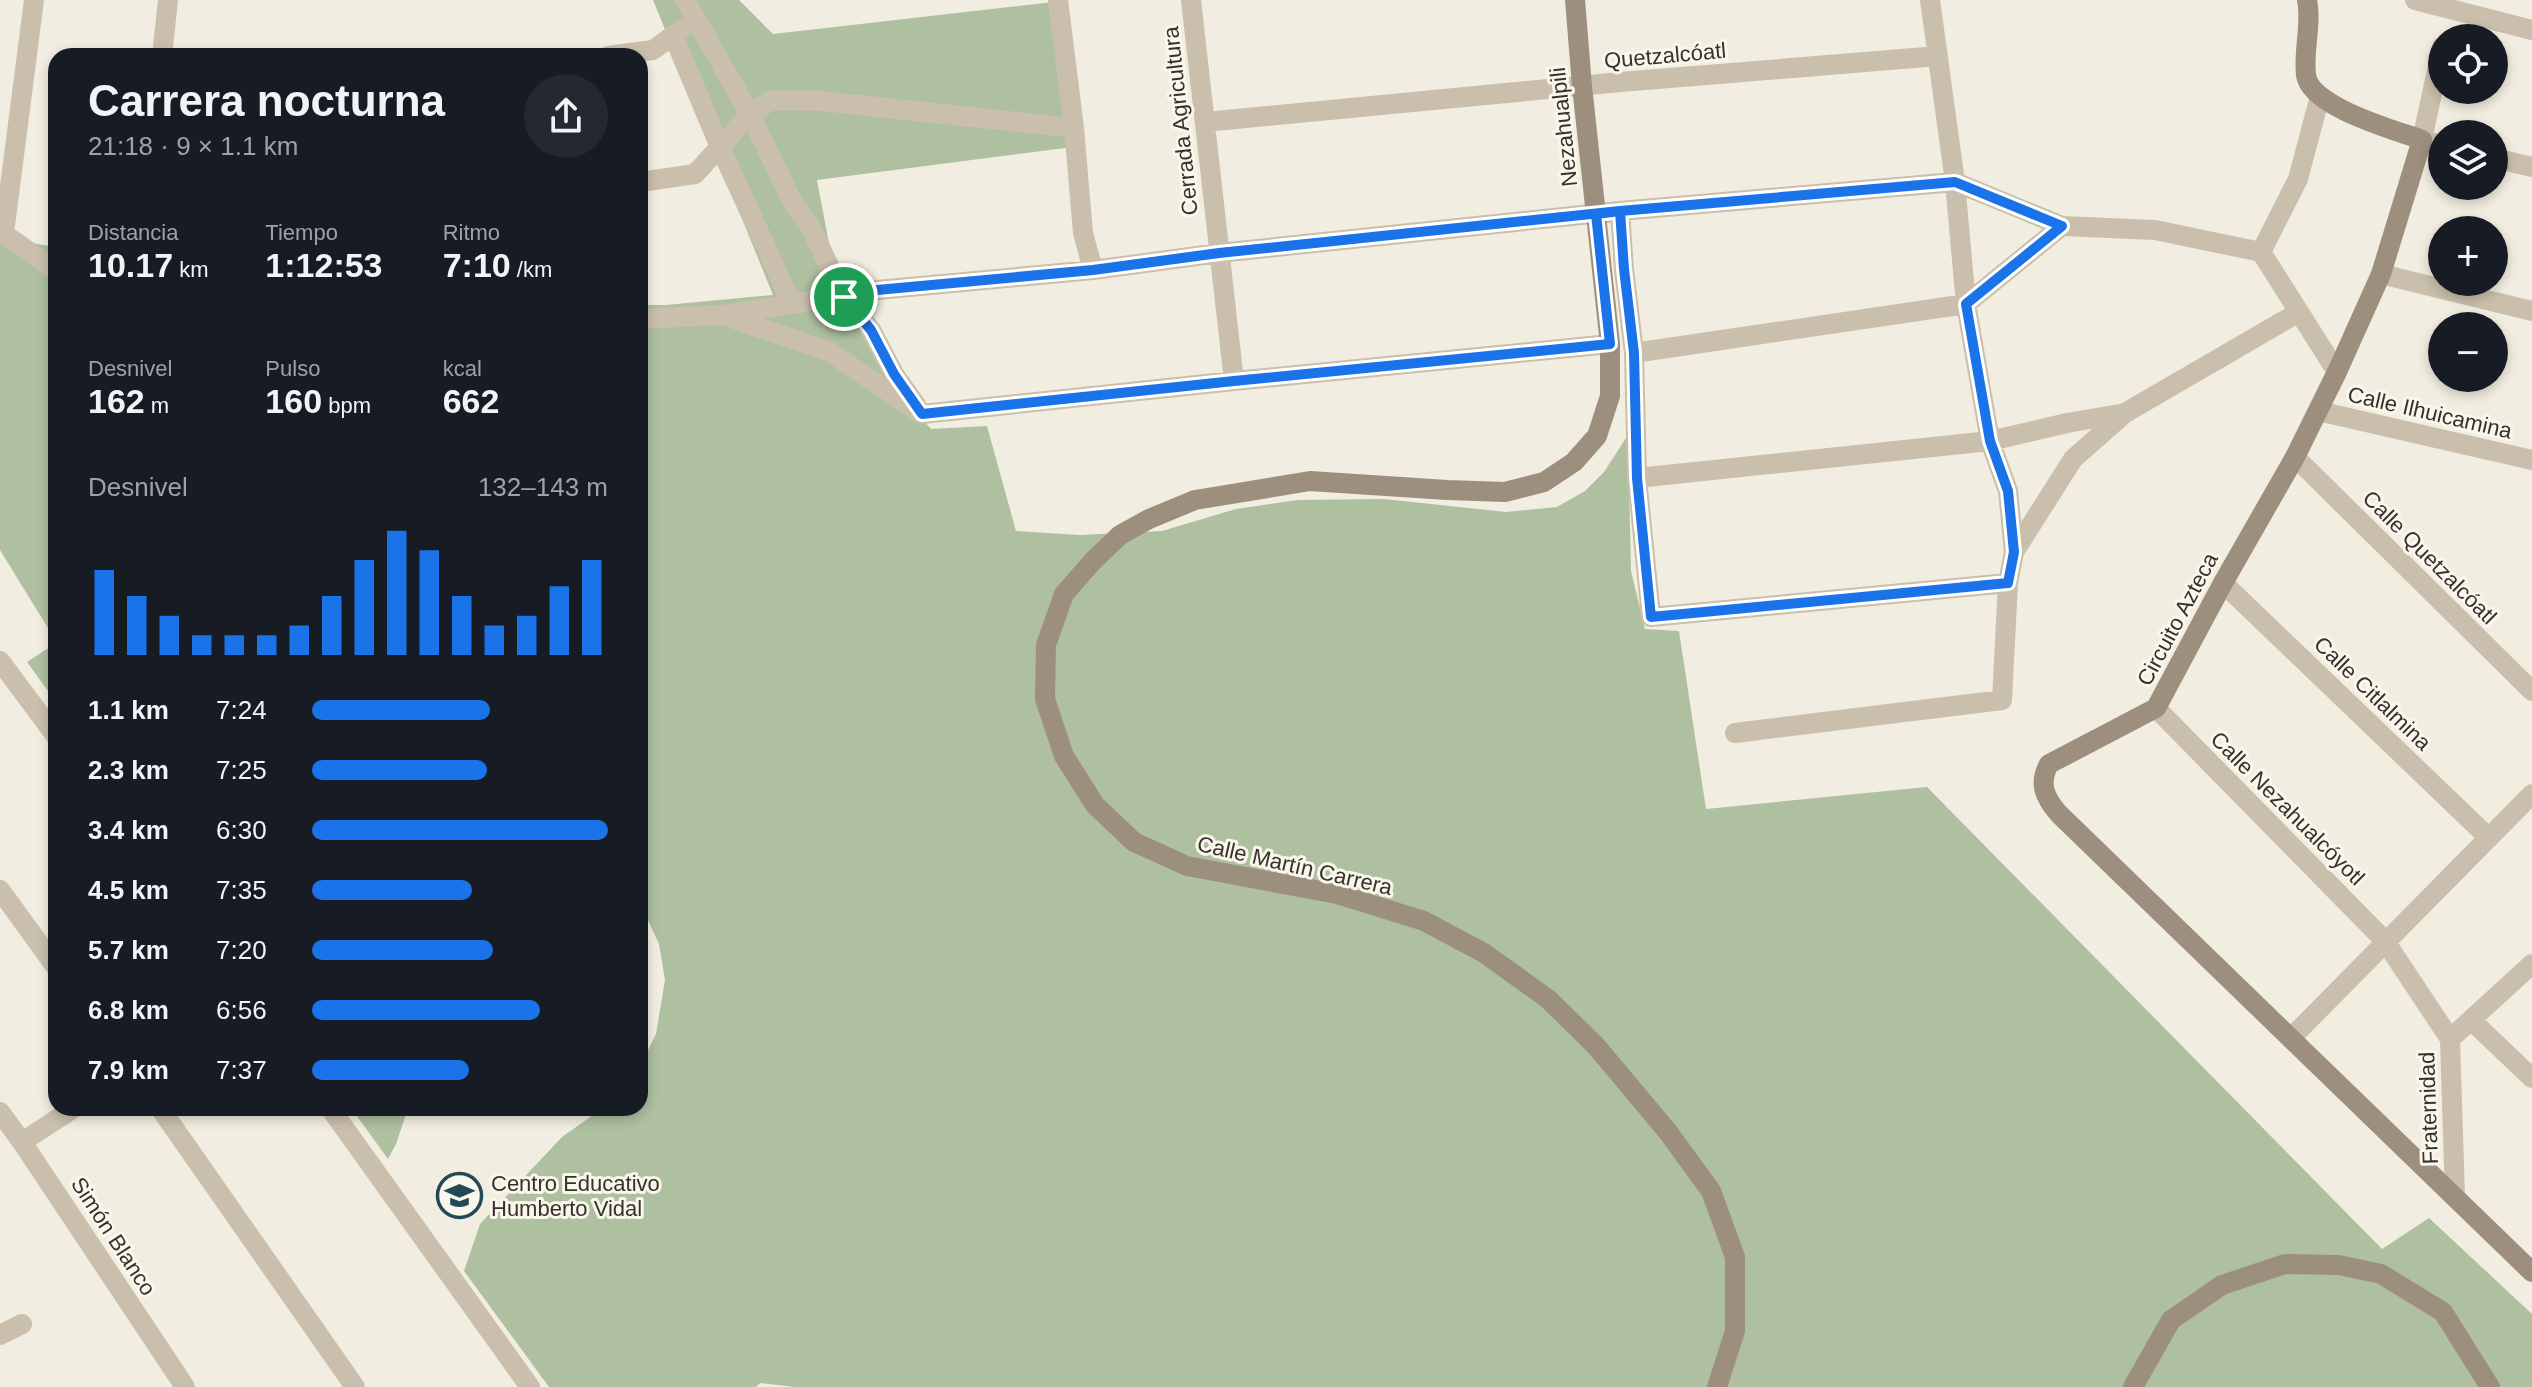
<!DOCTYPE html>
<html lang="es">
<meta charset="utf-8">
<style>
:root{--surface:#171b24;--page:#242831;--text:#f1f3f6;--muted:#9ea1a6;--accent:#1a73e8}
body{margin:0;font-family:Helvetica,sans-serif;background:var(--page);color:var(--text);height:100vh;display:flex;flex-direction:column;font-size:30px;white-space:nowrap}
*{box-sizing:border-box;margin:0}
p{font-size:26px;color:var(--muted)}
.icon{flex:none;width:44px;height:44px;fill:none;stroke:currentColor;stroke-width:2;stroke-linecap:round;stroke-linejoin:round}
.map{position:relative;flex:1;overflow:hidden}
.side{position:absolute;left:48px;top:48px;width:600px;height:1068px;display:flex;flex-direction:column;background:var(--surface);border-radius:24px;box-shadow:0 4px 12px #0003}
.side>*{flex:none}
.buttons{position:absolute;left:2428px;top:24px;display:grid;gap:16px}
.buttons a{display:grid;place-items:center;width:80px;height:80px;border-radius:50%;background:var(--surface);box-shadow:0 4px 12px #0003;font-size:40px}
.pin{position:absolute;display:grid;place-items:center;width:68px;height:68px;color:#fff;margin:-34px;border:4px solid #fff;border-radius:50%;box-shadow:0 2px 8px #0007}
.round{display:grid;place-items:center;flex:none;width:84px;height:84px;border-radius:42px;background:var(--page)}
.summary{display:flex;align-items:center;justify-content:space-between;height:136px;padding:0 40px}
h1{font-size:44px;font-weight:700;line-height:60px}
.figures{display:grid;grid-template-columns:repeat(3,1fr);gap:12px;height:136px;padding:8px 40px}
.figures div{display:grid;align-content:center}
.figures b{font-size:34px;font-weight:700}
.figures small{font-size:22px;font-weight:400}
.figures p{font-size:22px}
.chart{height:224px;padding:16px 40px}
.chart p{display:flex;justify-content:space-between}
.chart svg{width:100%;height:144px;margin-top:8px;stroke:var(--accent);stroke-width:6}
ul{padding:0 40px;list-style:none;font-size:26px}
li{display:grid;grid-template-columns:128px 96px 1fr;align-items:center;height:60px}
li i{height:20px;border-radius:10px;background:var(--accent)}
.map>svg:first-child{display:block}
.green{fill:#aec0a0}
.lines{fill:none;stroke-linecap:round;stroke-linejoin:round}
.street{stroke:#c9bfac;stroke-width:20}
.secondary{stroke:#9d8f7e;stroke-width:20}
.route-casing{stroke:#fff;stroke-width:16}
.route{stroke:#1a73e8;stroke-width:10}
.labels{text-anchor:middle;stroke-width:6;stroke-linejoin:round;paint-order:stroke}
.street-label{font-size:22px;fill:#38312b;stroke:#f9f6ec}
.poi-label{font-size:22px;fill:#38312b;stroke:#f9f6ec;text-anchor:start}
</style>
<div class="map">
<svg width="2532" height="1387" viewBox="0 0 2532 1387">
<rect width="100%" height="100%" fill="#f1ede0"/>
<!-- green -->
<path class="green" d="M 653,0 L 739,0 L 773,34 L 1063,1 L 1081,146 L 817,180 L 838,291 L 886,378 L 931,429 L 987,426 L 1016,531 L 1080,535 L 1162,531 L 1236,509 L 1298,500 L 1384,499 L 1506,512 L 1557,507 L 1585,491 L 1604,472 L 1628,435 L 1631,571 L 1645,629 L 1679,631 L 1706,809 L 1927,787 L 2382,1249 L 2429,1218 L 2532,1314 L 2532,1387 L 795,1387 L 760,1383 L 756,1387 L 549,1387 L 464,1271 L 480,1224 L 562,1137 L 603,1108 L 640,1108 L 640,1066 L 656,1034 L 665,980 L 659,944 L 640,903 L 640,305 L 666,305 L 773,295 Z
M 0,238 L 56,247 L 56,641 L 0,550 Z
M 56,643 L 56,702 L 27,662 Z
M 351,1108 L 408,1108 L 396,1144 L 388,1159 Z"/>
<g class="lines">
<!-- street -->
<path class="street" d="M 685,0 L 750,114 L 794,205 L 808,222 L 844,297 L 871,330 L 894,374 L 916,405
M 1058,0 L 1074,128 L 1083,233 L 1093,270
M 1191,0 L 1234,381
M 2415,0 L 2532,30
M 673,35 L 720,147 L 792,304
M 2442,47 L 2422,140 L 2442,145
M 162,56 L 168,0
M 608,56 L 653,50 L 682,29
M 1205,122 L 1621,82 L 1938,56
M 2494,158 L 2532,167
M 640,182 L 695,174 L 750,114 L 772,100 L 821,101 L 1074,128
M 1620,211 L 1624,269 L 1634,353 L 1637,478 L 1651,617 L 2008,583
M 0,231 L 56,271
M 4,233 L 34,0
M 2261,252 L 2298,179 L 2320,96
M 2381,274 L 2532,311
M 726,316 L 830,352 L 922,414 L 1234,381 L 1610,344
M 640,319 L 723,315 L 877,290 L 1093,270 L 1219,253 L 1620,211 L 1955,182 L 2062,226 L 2155,230 L 2261,252 L 2337,372
M 1634,353 L 1966,304 L 2062,226
M 2318,411 L 2532,460
M 2295,457 L 2532,691
M 1637,478 L 1990,441 L 2067,423 L 2125,413
M 2014,552 L 2073,459 L 2125,413 L 2299,312
M 2223,583 L 2489,838
M 0,661 L 56,736
M 2156,708 L 2385,941 L 2450,1039 L 2455,1197
M 1735,733 L 2002,700 L 2008,583 L 2014,552 L 2008,491 L 1990,441 L 1966,304 L 1955,182 L 1930,0
M 0,890 L 56,967
M 2472,1021 L 2532,1078
M 2292,1037 L 2532,794
M 2450,1039 L 2532,964
M 160,1108 L 355,1387
M 330,1108 L 530,1387
M 0,1112 L 22,1142 L 185,1387
M 22,1142 L 74,1108
M 0,1335 L 22,1324"/>
<!-- secondary -->
<path class="secondary" d="M 1575,0 L 1582,86 L 1610,344 L 1610,396 L 1597,436 L 1574,462 L 1544,482 L 1505,492 L 1447,490 L 1310,481 L 1195,500 L 1149,519 L 1120,535 L 1093,561 L 1064,594 L 1046,645 L 1045,699 L 1064,756 L 1095,805 L 1134,842 L 1187,866 L 1337,894 L 1424,921 L 1484,953 L 1548,999 L 1596,1046 L 1668,1132 L 1711,1191 L 1735,1257 L 1735,1331 L 1717,1387
M 2307,0 C 2312,24 2303,51 2306,75 C 2310,107 2395,130 2422,140 L 2381,274 L 2337,372 L 2295,457 L 2223,583 L 2156,708 L 2049,764 C 2038,784 2045,798 2059,814 L 2532,1272
M 2133,1387 L 2171,1320 L 2222,1285 L 2285,1264 L 2339,1265 L 2381,1274 L 2443,1312 L 2490,1387"/>
</g>
<g class="lines">
<defs>
<path id="route" d="M 844,297 L 871,330 L 894,374 L 922,414 L 1234,381 L 1610,344 L 1596,214 L 1620,211 L 1624,269 L 1634,353 L 1637,478 L 1651,617 L 2008,583 L 2014,552 L 2008,491 L 1990,441 L 1966,304 L 2062,226 L 1955,182 L 1620,211 L 1219,253 L 1093,270 L 877,290 L 844,297"/>
</defs>
<!-- route casing -->
<use href="#route" class="route-casing"/>
<!-- route -->
<use href="#route" class="route"/>
</g>
<!-- icons -->
<defs>
<symbol id="school-ring" viewBox="-11 -11 22 22"><circle r="9.5" fill="#f9f6ec" stroke="#234856" stroke-width="1.5"/><path d="M0-5L7-2L0 1L-7-2ZM-4 1L0 2.5L4 1V4Q0 6-4 4Z" fill="#234856"/></symbol>
</defs>
<g fill-rule="evenodd">
<use href="#school-ring" x="434" y="1170" width="51" height="51"/>
</g>
<g class="labels">
<!-- street labels -->
<g class="street-label">
<text transform="translate(1665 55) rotate(-5)" y="8">Quetzalcóatl</text>
<text transform="translate(1180 121) rotate(-96)" y="8">Cerrada Agricultura</text>
<text transform="translate(1563 127) rotate(-96)" y="8">Nezahualpili</text>
<text transform="translate(2430 412) rotate(13)" y="8">Calle Ilhuicamina</text>
<text transform="translate(2430 557) rotate(45)" y="8">Calle Quetzalcóatl</text>
<text transform="translate(2177 619) rotate(-62)" y="8">Circuito Azteca</text>
<text transform="translate(2373 693) rotate(44)" y="8">Calle Citlalmina</text>
<text transform="translate(2288 808) rotate(45)" y="8">Calle Nezahualcóyotl</text>
<text transform="translate(1295 865) rotate(13)" y="8">Calle Martín Carrera</text>
<text transform="translate(2428 1108) rotate(-92)" y="8">Fraternidad</text>
<text transform="translate(114 1236) rotate(57)" y="8">Simón Blanco</text>
</g>
<!-- poi labels -->
<g class="poi-label">
<text x="491" y="1191">Centro Educativo<tspan x="491" dy="25">Humberto Vidal</tspan></text>
</g>
</g>
</svg>
<div class="buttons">
<a><svg class="icon" aria-label="locate" viewBox="0 0 24 24"><circle cx="12" cy="12" r="6"/><path d="M12 2v4M12 18v4M2 12h4M18 12h4"/></svg></a>
<a><svg class="icon" aria-label="layers" viewBox="0 0 24 24"><path d="M12 4l9 5-9 5-9-5zM3 14l9 5 9-5"/></svg></a>
<a>+</a>
<a>−</a>
</div>
<div class="pin" style="left:844px;top:297px;background:#1e9e55"><svg class="icon" aria-label="arrive" viewBox="0 0 24 24"><path d="M6 21V4h12l-3 4 3 4H6"/></svg></div>
<section class="side">
<div class="summary"><div><h1>Carrera nocturna</h1><p>21:18 · 9 × 1.1 km</p></div><a class="round"><svg class="icon" aria-label="share" viewBox="0 0 24 24"><path d="M12 15V3M7 8l5-5 5 5M5 13v7h14v-7"/></svg></a></div>
<div class="figures">
<div><p>Distancia</p><b>10.17<small> km</small></b></div>
<div><p>Tiempo</p><b>1:12:53</b></div>
<div><p>Ritmo</p><b>7:10<small> /km</small></b></div>
</div>
<div class="figures">
<div><p>Desnivel</p><b>162<small> m</small></b></div>
<div><p>Pulso</p><b>160<small> bpm</small></b></div>
<div><p>kcal</p><b>662</b></div>
</div>
<div class="chart"><p><span>Desnivel</span>132–143 m</p>
<svg viewBox="0 0 160 44" preserveAspectRatio="none"><path d="M5 44V18M15 44V26M25 44V32M35 44V38M45 44V38M55 44V38M65 44V35M75 44V26M85 44V15M95 44V6M105 44V12M115 44V26M125 44V35M135 44V32M145 44V23M155 44V15"/></svg>
</div>
<ul>
<li><b>1.1 km</b>7:24<i style="width:60%"></i></li>
<li><b>2.3 km</b>7:25<i style="width:59%"></i></li>
<li><b>3.4 km</b>6:30<i style="width:100%"></i></li>
<li><b>4.5 km</b>7:35<i style="width:54%"></i></li>
<li><b>5.7 km</b>7:20<i style="width:61%"></i></li>
<li><b>6.8 km</b>6:56<i style="width:77%"></i></li>
<li><b>7.9 km</b>7:37<i style="width:53%"></i></li>
</ul>
</section>
</div>
